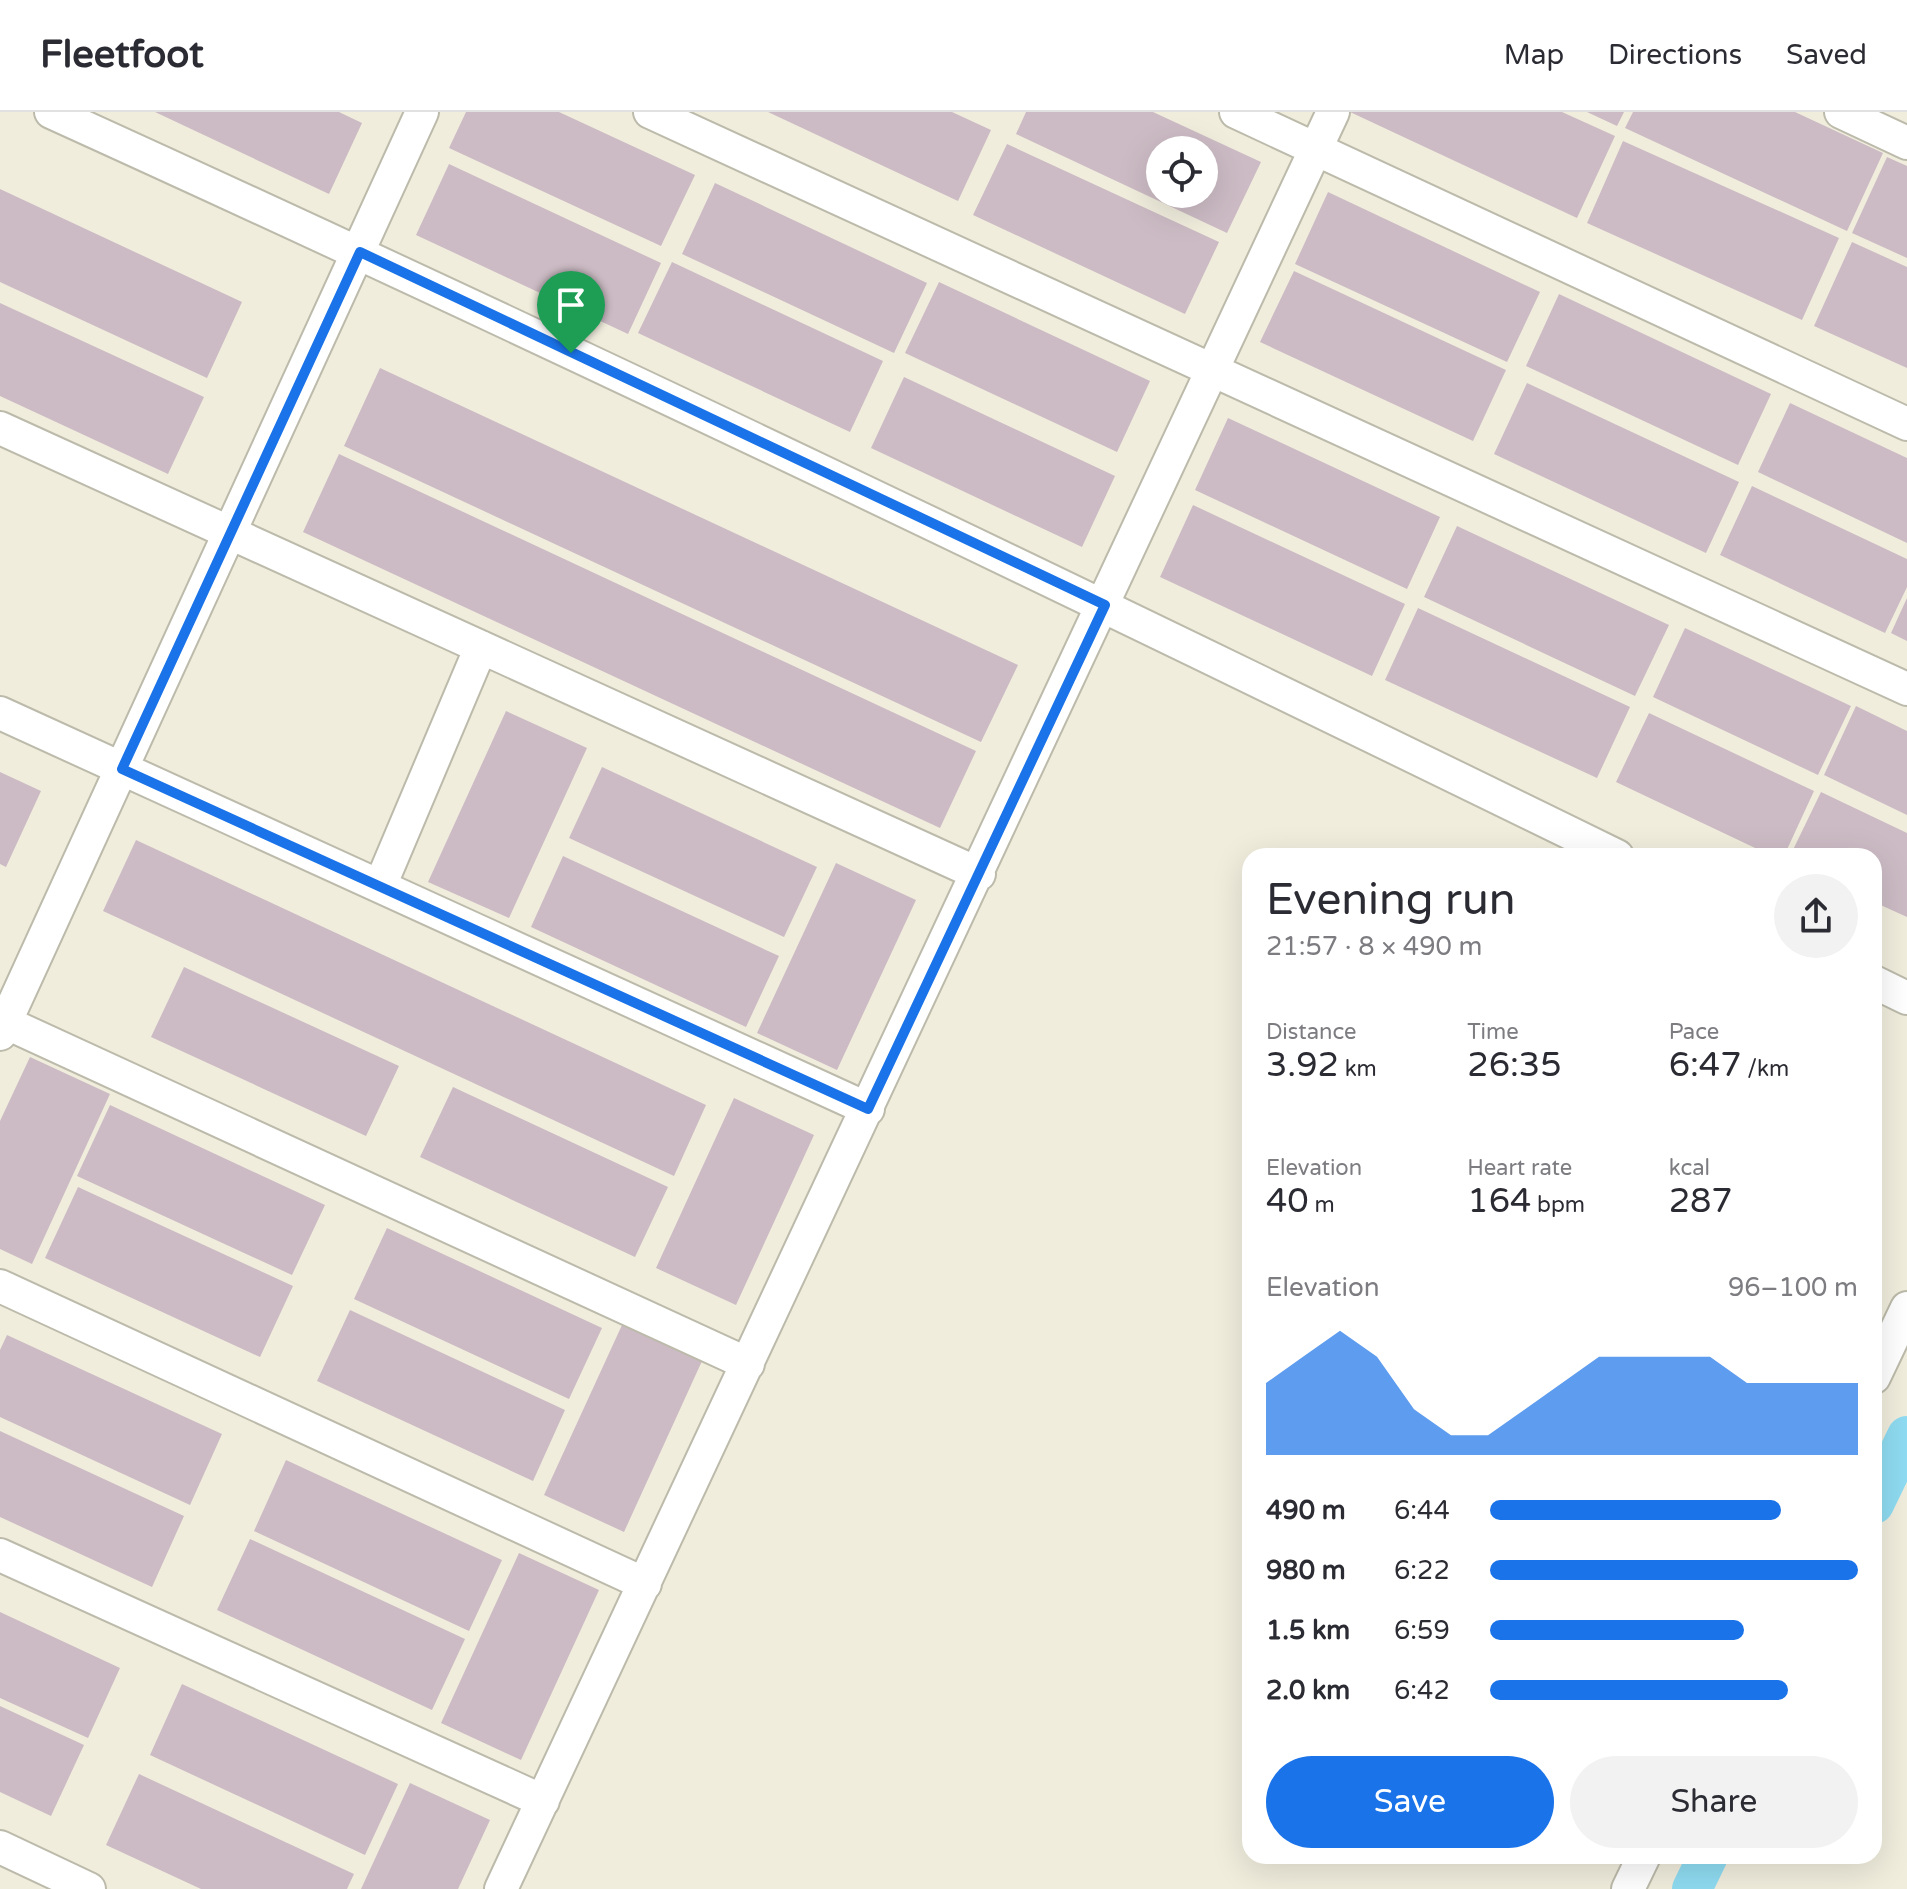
<!DOCTYPE html>
<meta charset="utf-8">
<style>
:root{--surface:#fff;--page:#f2f2f3;--text:#2b2b33;--muted:#7c7c81;--line:#e1e1e2;--accent:#1a73e8}
body{margin:0;font-family:"Varela Round",sans-serif;background:var(--page);color:var(--text);height:100vh;display:flex;flex-direction:column;font-size:30px;white-space:nowrap}
*{box-sizing:border-box;margin:0}
p{font-size:26px;color:var(--muted)}
.icon{flex:none;width:44px;height:44px;fill:none;stroke:currentColor;stroke-width:2;stroke-linecap:round;stroke-linejoin:round}
.map{position:relative;flex:1;overflow:hidden}
.panel{position:absolute;left:1242px;top:736px;width:640px;height:1016px;display:flex;flex-direction:column;background:var(--surface);border-radius:24px;box-shadow:0 8px 32px #0002}
.panel>*{flex:none}
.controls{position:absolute;left:1146px;top:24px;display:grid;gap:16px}
.controls a{display:grid;place-items:center;width:72px;height:72px;border-radius:50%;background:var(--surface);box-shadow:0 8px 32px #0002;font-size:40px}
.pin{position:absolute;display:grid;place-items:center;width:68px;height:68px;color:#fff;margin:-82px -34px;border-radius:50% 50% 50% 0;rotate:-45deg;box-shadow:0 0 8px #0007}
.pin .icon{rotate:45deg}
.round{display:grid;place-items:center;flex:none;width:84px;height:84px;border-radius:42px;background:var(--page)}
.headline{display:flex;align-items:center;justify-content:space-between;height:136px;padding:0 24px}
h1{font-size:44px;font-weight:600;line-height:60px}
.stats{display:grid;grid-template-columns:repeat(3,1fr);gap:12px;height:136px;padding:8px 24px}
.stats div{display:grid;align-content:center}
.stats b{font-size:34px;font-weight:600}
.stats small{font-size:22px;font-weight:400}
.stats p{font-size:22px}
.chart{height:224px;padding:16px 24px}
.chart p{display:flex;justify-content:space-between}
.chart svg{width:100%;height:144px;margin-top:8px;fill:var(--accent);opacity:.7}
.button{display:flex;gap:16px;margin-top:auto;padding:16px 24px}
.button a{flex:1;height:92px;border-radius:48px;background:var(--accent);color:#fff;font-size:32px;font-weight:600;line-height:92px;text-align:center}
.button a+a{background:var(--page);color:var(--text)}
ul{padding:0 24px;list-style:none;font-size:26px}
li{display:grid;grid-template-columns:128px 96px 1fr;align-items:center;height:60px}
li i{height:20px;border-radius:10px;background:var(--accent)}
header{display:flex;align-items:center;gap:48px;box-sizing:border-box;height:112px;padding:0 40px;background:var(--surface);border-bottom:2px solid var(--line)}
header strong{font-size:38px}
nav{display:flex;gap:44px;margin-inline-start:auto;font-size:28px}
.map>svg:first-child{display:block}
.lines{fill:none;stroke-linecap:round;stroke-linejoin:round}
.canal{stroke:#8fdbf1;stroke-width:40}
.building{fill:#ccbbc4;fill-rule:evenodd}
.street-casing{stroke:#bcbaaa;stroke-width:36}
.street{stroke:#fff;stroke-width:32}
.route-casing{stroke:#fff;stroke-width:16}
.route{stroke:#1a73e8;stroke-width:10}
</style>
<header>
<strong>Fleetfoot</strong>
<nav><a>Map</a><a>Directions</a><a>Saved</a></nav>
</header>
<div class="map">
<svg width="1907" height="1777" viewBox="0 0 1907 1777">
<rect width="100%" height="100%" fill="#f0eddd"/>
<g class="lines">
<!-- canal -->
<path class="canal" d="M 1874,1392 L 1907,1324
M 1692,1777 L 1708,1744"/>
</g>
<!-- building -->
<path class="building" d="M 155,0 L 339,0 L 362,11 L 329,82 Z
M 466,0 L 559,0 L 695,63 L 661,134 L 449,36 Z
M 768,0 L 952,0 L 991,18 L 958,89 Z
M 1026,0 L 1153,0 L 1261,50 L 1227,121 L 1016,22 ZM 1160,38 L 1204,38 L 1204,82 L 1160,82 Z
M 1350,0 L 1562,0 L 1615,24 L 1577,106 Z
M 1587,0 L 1624,0 L 1617,14 Z
M 1633,0 L 1795,0 L 1883,41 L 1847,119 L 1625,16 Z
M 1623,29 L 1839,126 L 1802,208 L 1587,111 Z
M 1007,32 L 1219,130 L 1185,202 L 973,103 Z
M 1887,45 L 1907,54 L 1907,146 L 1852,121 Z
M 449,52 L 661,151 L 628,222 L 416,123 Z
M 715,71 L 927,171 L 894,241 L 682,142 Z
M 0,77 L 242,190 L 207,266 L 0,170 Z
M 1328,80 L 1540,180 L 1507,250 L 1295,152 Z
M 1852,130 L 1907,155 L 1907,256 L 1814,214 Z
M 672,150 L 883,249 L 850,320 L 638,221 Z
M 1294,159 L 1506,258 L 1473,329 L 1260,230 Z
M 939,170 L 1150,269 L 1117,340 L 905,241 Z
M 1559,182 L 1771,282 L 1738,353 L 1526,254 Z
M 0,191 L 204,285 L 168,362 L 0,284 Z
M 380,256 L 1018,553 L 981,630 L 344,334 Z
M 904,265 L 1115,364 L 1082,435 L 871,336 Z
M 1527,271 L 1739,370 L 1706,441 L 1494,342 Z
M 1790,291 L 1907,346 L 1907,431 L 1758,360 Z
M 1228,306 L 1440,405 L 1407,477 L 1195,378 Z
M 339,342 L 976,639 L 940,716 L 303,420 Z
M 1752,374 L 1907,447 L 1907,475 L 1885,521 L 1720,443 Z
M 1193,393 L 1405,492 L 1372,564 L 1160,465 Z
M 1457,414 L 1669,513 L 1635,584 L 1424,485 Z
M 1907,486 L 1907,529 L 1891,521 Z
M 1418,496 L 1630,595 L 1597,666 L 1385,568 Z
M 1685,516 L 1851,594 L 1818,663 L 1653,585 Z
M 1856,594 L 1907,619 L 1907,703 L 1824,663 Z
M 506,599 L 587,636 L 509,806 L 428,770 Z
M 1649,601 L 1814,679 L 1784,744 L 1772,744 L 1616,670 Z
M 602,655 L 817,755 L 784,825 L 569,726 Z
M 0,660 L 41,679 L 6,755 L 0,752 Z
M 1821,680 L 1907,721 L 1907,805 L 1874,790 L 1874,744 L 1790,744 Z
M 136,728 L 706,993 L 674,1064 L 103,799 Z
M 563,744 L 779,844 L 746,915 L 531,815 Z
M 836,751 L 916,788 L 837,958 L 757,921 Z
M 184,855 L 399,954 L 366,1024 L 151,925 Z
M 30,945 L 110,982 L 32,1152 L 0,1137 L 0,1009 Z
M 453,975 L 668,1075 L 635,1145 L 420,1045 Z
M 734,986 L 814,1023 L 736,1193 L 656,1156 Z
M 110,993 L 325,1093 L 292,1163 L 77,1064 Z
M 78,1075 L 293,1174 L 260,1245 L 45,1146 Z
M 387,1116 L 602,1216 L 569,1287 L 354,1187 Z
M 350,1198 L 565,1298 L 533,1369 L 317,1269 Z
M 622,1213 L 702,1249 L 624,1420 L 544,1383 Z
M 7,1223 L 222,1322 L 190,1393 L 0,1305 L 0,1238 Z
M 0,1319 L 184,1404 L 152,1475 L 0,1405 Z
M 286,1348 L 502,1448 L 469,1519 L 254,1419 Z
M 250,1427 L 465,1527 L 432,1598 L 217,1498 Z
M 519,1441 L 599,1478 L 521,1648 L 441,1611 Z
M 0,1500 L 120,1556 L 88,1626 L 0,1586 Z
M 182,1572 L 398,1672 L 365,1743 L 150,1643 Z
M 0,1594 L 84,1633 L 51,1704 L 0,1680 Z
M 139,1662 L 354,1762 L 347,1777 L 201,1777 L 106,1733 Z
M 410,1671 L 490,1708 L 458,1777 L 361,1777 Z"/>
<g class="lines">
<defs>
<path id="street" d="M 51,0 C 577,239 1098,490 1617,744
M 650,0 L 1907,577
M 1236,0 L 1907,312
M 1841,0 L 1907,31
M 0,316 L 979,762
M 0,601 L 868,997
M 380,774 L 481,535
M 1874,870 L 1907,886
M 0,908 L 748,1252
M 0,922 L 422,0
M 0,1174 L 645,1472
M 1874,1265 L 1907,1196
M 0,1443 L 543,1689
M 0,1735 L 89,1777
M 501,1777 L 1333,0
M 1628,1777 L 1644,1744"/>
</defs>
<!-- street casing -->
<use href="#street" class="street-casing"/>
<!-- street -->
<use href="#street" class="street"/>
</g>
<g class="lines">
<defs>
<path id="route" d="M 360,140 L 1105,493 L 868,997 L 122,657 Z"/>
</defs>
<!-- route casing -->
<use href="#route" class="route-casing"/>
<!-- route -->
<use href="#route" class="route"/>
</g>
</svg>
<div class="controls">
<a><svg class="icon" aria-label="locate" viewBox="0 0 24 24"><circle cx="12" cy="12" r="6"/><path d="M12 2v4M12 18v4M2 12h4M18 12h4"/></svg></a>
</div>
<div class="pin" style="left:571px;top:241px;background:#1e9e55"><svg class="icon" aria-label="arrive" viewBox="0 0 24 24"><path d="M6 21V4h12l-3 4 3 4H6"/></svg></div>
<section class="panel">
<div class="headline"><div><h1>Evening run</h1><p>21:57 · 8 × 490 m</p></div><a class="round"><svg class="icon" aria-label="share" viewBox="0 0 24 24"><path d="M12 15V3M7 8l5-5 5 5M5 13v7h14v-7"/></svg></a></div>
<div class="stats">
<div><p>Distance</p><b>3.92<small> km</small></b></div>
<div><p>Time</p><b>26:35</b></div>
<div><p>Pace</p><b>6:47<small> /km</small></b></div>
</div>
<div class="stats">
<div><p>Elevation</p><b>40<small> m</small></b></div>
<div><p>Heart rate</p><b>164<small> bpm</small></b></div>
<div><p>kcal</p><b>287</b></div>
</div>
<div class="chart"><p><span>Elevation</span>96–100 m</p>
<svg viewBox="0 0 160 44" preserveAspectRatio="none"><path d="M0 44V22L10 14L20 6L30 14L40 30L50 38L60 38L70 30L80 22L90 14L100 14L110 14L120 14L130 22L140 22L150 22L160 22V44z"/></svg>
</div>
<ul>
<li><b>490 m</b>6:44<i style="width:79%"></i></li>
<li><b>980 m</b>6:22<i style="width:100%"></i></li>
<li><b>1.5 km</b>6:59<i style="width:69%"></i></li>
<li><b>2.0 km</b>6:42<i style="width:81%"></i></li>
</ul>
<div class="button"><a>Save</a><a>Share</a></div>
</section>
</div>
